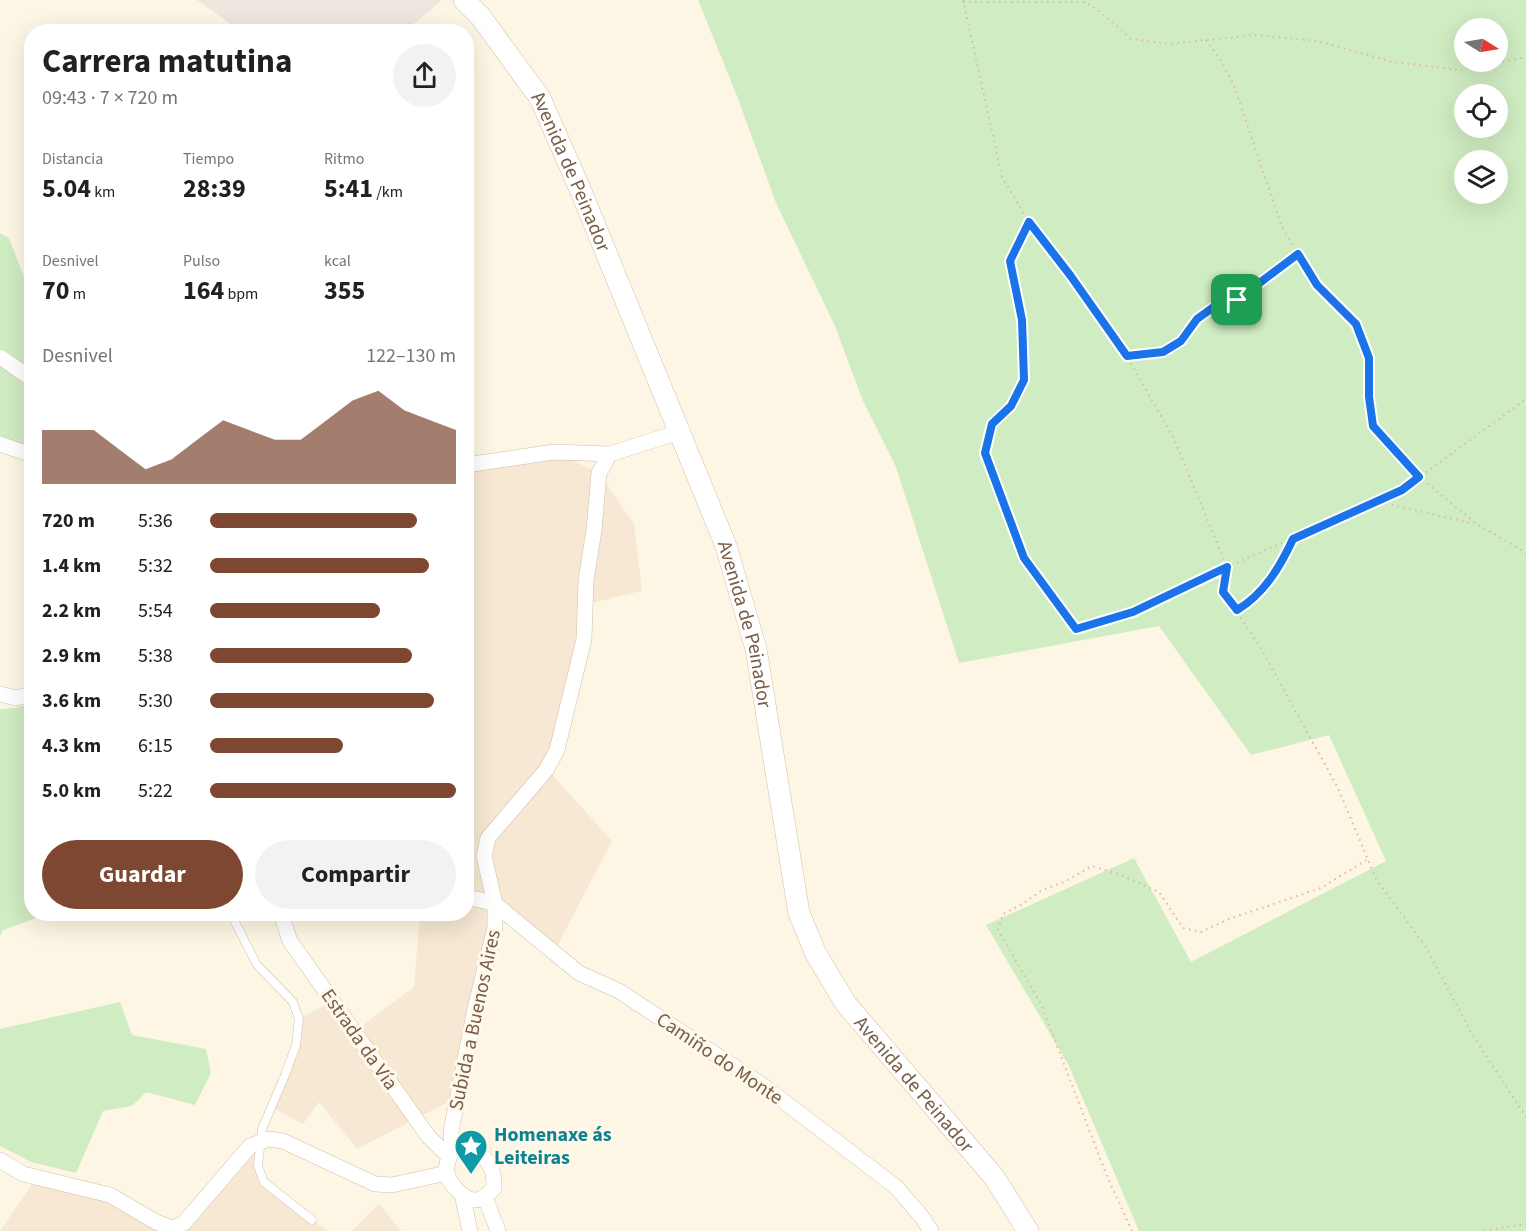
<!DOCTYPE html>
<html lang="es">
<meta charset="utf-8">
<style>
:root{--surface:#fff;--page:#f2f2f2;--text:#202124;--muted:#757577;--accent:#7d4732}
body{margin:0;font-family:"Source Sans 3",sans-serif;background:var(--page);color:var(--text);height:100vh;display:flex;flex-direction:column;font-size:22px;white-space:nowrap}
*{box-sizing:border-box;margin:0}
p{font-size:20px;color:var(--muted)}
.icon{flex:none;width:33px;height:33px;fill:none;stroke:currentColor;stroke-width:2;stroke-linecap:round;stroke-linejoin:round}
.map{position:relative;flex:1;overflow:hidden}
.side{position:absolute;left:24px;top:24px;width:450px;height:897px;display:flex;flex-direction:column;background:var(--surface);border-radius:24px;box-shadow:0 6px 24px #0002}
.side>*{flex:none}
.needle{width:39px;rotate:101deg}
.buttons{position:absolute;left:1454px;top:18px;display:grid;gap:12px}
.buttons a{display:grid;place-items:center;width:54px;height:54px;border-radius:50%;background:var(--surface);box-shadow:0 6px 24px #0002;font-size:30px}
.pin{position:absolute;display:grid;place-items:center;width:51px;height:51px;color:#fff;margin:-26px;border-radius:12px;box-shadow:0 3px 9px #0006}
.round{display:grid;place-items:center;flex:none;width:63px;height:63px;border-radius:32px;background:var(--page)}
.summary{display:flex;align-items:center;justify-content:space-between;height:102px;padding:0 18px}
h1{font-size:33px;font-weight:700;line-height:45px}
.metrics{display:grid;grid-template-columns:repeat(3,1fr);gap:9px;height:102px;padding:6px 18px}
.metrics div{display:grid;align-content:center}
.metrics b{font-size:26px;font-weight:700}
.metrics small{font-size:16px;font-weight:400}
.metrics p{font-size:16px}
.chart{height:168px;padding:12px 18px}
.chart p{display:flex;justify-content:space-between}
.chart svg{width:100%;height:108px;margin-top:6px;fill:var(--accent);opacity:.7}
.action{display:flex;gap:12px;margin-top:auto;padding:12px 18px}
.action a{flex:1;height:69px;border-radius:36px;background:var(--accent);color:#fff;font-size:24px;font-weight:700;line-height:69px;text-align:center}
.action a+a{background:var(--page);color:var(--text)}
ul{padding:0 18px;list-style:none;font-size:20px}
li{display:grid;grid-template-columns:96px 72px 1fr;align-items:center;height:45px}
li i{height:15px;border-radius:8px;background:var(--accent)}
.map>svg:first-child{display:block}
.residential{fill:#f6e8d2}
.industrial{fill:#ede7df}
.green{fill:#d0ecc2;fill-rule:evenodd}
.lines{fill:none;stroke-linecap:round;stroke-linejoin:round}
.lane-casing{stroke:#d0beaa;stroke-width:9}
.street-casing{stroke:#d0beaa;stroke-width:16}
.secondary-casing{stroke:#d3bfa7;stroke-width:22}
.path{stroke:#daba9d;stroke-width:2;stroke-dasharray:1.5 4.5;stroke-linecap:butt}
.lane{stroke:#fff;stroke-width:8}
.street{stroke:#fff;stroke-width:15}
.secondary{stroke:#fff;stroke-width:21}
.route-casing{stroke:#fff;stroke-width:12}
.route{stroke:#1a73e8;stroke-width:8}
.labels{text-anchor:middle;stroke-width:6;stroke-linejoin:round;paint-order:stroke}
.street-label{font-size:20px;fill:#785d48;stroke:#fff9ec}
.culture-label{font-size:20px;font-weight:bold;fill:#0d838f;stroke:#fff9ec;text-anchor:start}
</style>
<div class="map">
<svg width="1526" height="1231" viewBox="0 0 1526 1231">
<rect width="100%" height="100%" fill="#fef6e4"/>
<!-- residential -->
<path class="residential" d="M 554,452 L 599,473 L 634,524 L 642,591 L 586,604 L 547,769 L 612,841 L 554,952 L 496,904 L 458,1097 L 357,1149 L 319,1102 L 303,1124 L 271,1107 L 285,1075 L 299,1019 L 333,1001 L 355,1031 L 414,987 L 420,914 L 466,914 L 467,465 Z
M 260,1142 L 258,1166 L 264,1182 L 327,1231 L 0,1231 L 37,1177 L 110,1195 L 173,1228 Z
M 379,1204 L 401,1231 L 352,1231 Z"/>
<!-- industrial -->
<path class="industrial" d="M 197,0 L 442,0 L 415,23 L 388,31 L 242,32 Z"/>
<!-- green -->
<path class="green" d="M 698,0 L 1526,0 L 1526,1231 L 1139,1231 L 1069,1066 L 986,925 L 1134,858 L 1191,962 L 1386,861 L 1329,735 L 1251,755 L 1159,626 L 959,663 L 896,467 L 863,401 L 835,326 L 776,203 L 737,96 ZM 1497,28 L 1497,62 L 1464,62 L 1464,28 ZM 1497,94 L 1497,128 L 1464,128 L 1464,94 ZM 1464,160 L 1497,160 L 1497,194 L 1464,194 Z
M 0,233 L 9,238 L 31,295 L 31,451 L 0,441 Z
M 31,704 L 32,914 L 47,914 L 3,930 L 0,936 L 0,709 L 14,708 Z
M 120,1002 L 132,1035 L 206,1049 L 211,1073 L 195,1105 L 146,1092 L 132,1106 L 103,1111 L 76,1173 L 31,1162 L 0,1146 L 0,1029 Z"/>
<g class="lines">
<defs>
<path id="lane" d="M 234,914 L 234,920 L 257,965 L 293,1002 L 299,1019 L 296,1045 L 285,1075 L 262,1129 L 258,1166 L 264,1182 L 312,1220"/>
<path id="street" d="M 0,357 L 32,379
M 0,444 L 32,455
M 466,465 L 554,452 L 610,454
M 0,694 L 16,698 L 32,694
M 466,899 L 477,899 L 495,904 L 579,973 L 619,991 L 765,1087 L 896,1187 L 922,1217 L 931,1231
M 281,914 L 290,941 L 428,1136 L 449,1157
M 463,1148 C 485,1154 495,1164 494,1188 C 489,1193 482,1201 474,1200 C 463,1199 450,1184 447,1174 C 445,1166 449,1158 452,1151 Z
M 452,1151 L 451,1131 L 475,1009 L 495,927 L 495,904 L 484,856 L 488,838 L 547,769 L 557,750 L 584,639 L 586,580 L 594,530 L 599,473 L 610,454 L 679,432
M 0,1160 L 23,1174 L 110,1195 L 156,1222 L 173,1228 L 184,1223 L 250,1146 L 269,1139 L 283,1141 L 375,1184 L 392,1185 L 447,1173
M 462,1194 L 470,1231
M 485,1197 L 498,1231"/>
<g id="secondary">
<path id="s1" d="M 464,0 L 480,16 L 540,98 L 580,189 L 726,546 L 756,649 L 799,913 L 816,954 L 846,1004 L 994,1177 L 1028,1231"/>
</g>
</defs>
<!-- lane casing -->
<use href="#lane" class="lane-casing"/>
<!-- street casing -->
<use href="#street" class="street-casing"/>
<!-- secondary casing -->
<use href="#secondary" class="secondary-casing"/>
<!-- path -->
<path class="path" d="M 963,0 L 1002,177 L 1029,222 L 1070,275 L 1127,356 L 1174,439 L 1227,567 L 1223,592 L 1259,645 L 1338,788 L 1376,879 L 1426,947 L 1470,1031 L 1526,1117
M 963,2 L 1086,2 L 1103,14 L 1131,39 L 1168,44 L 1256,35 L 1318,41 L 1393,62 L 1459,70 L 1526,57
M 1206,40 L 1220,59 L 1233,83 L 1282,227 L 1317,285 L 1356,324 L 1369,358 L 1369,397 L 1373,426 L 1419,477 L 1477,524 L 1526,553
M 1029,222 L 1010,261 L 1022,320 L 1025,380 L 1012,406 L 992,424 L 985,453 L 1024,558 L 1076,629 L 1133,612 L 1227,567 L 1402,490 L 1526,399
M 1127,356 L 1163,352 L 1181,341 L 1197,319 L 1215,306 L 1237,300 L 1298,253
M 1380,502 L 1474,524
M 1237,610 C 1263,594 1279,569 1292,541
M 1132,1231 L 1106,1174 L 1041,1004 L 998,930 L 1003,914 L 1021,905 L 1042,890 L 1064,882 L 1092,866 L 1121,875 L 1159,892 L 1183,928 L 1201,932 L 1229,919 L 1321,888 L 1368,859
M 1484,1231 L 1526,1224"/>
<!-- lane -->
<use href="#lane" class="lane"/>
<!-- street -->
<use href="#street" class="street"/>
<!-- secondary -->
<use href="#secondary" class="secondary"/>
</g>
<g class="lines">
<defs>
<path id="route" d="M 1029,222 L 1070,275 L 1127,356 L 1163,352 L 1181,341 L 1197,319 L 1215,306 L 1237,300 L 1298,254 L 1317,285 L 1356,324 L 1369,358 L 1369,397 L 1373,426 L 1419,477 L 1402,490 L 1293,539 C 1280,567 1264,594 1237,610 L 1223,592 L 1227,567 L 1133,612 L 1076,629 L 1024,558 L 985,453 L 992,424 L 1011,406 L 1024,380 L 1022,320 L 1010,261 Z"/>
</defs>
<!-- route casing -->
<use href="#route" class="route-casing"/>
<!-- route -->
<use href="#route" class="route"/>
</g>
<!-- icons -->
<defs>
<symbol id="sight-pin" viewBox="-11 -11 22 30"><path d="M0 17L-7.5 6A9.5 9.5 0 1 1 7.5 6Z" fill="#0f9aa8" stroke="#fff9ec"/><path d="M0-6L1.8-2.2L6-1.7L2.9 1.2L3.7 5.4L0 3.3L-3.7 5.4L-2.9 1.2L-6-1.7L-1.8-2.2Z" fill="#fff"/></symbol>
</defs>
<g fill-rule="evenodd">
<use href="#sight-pin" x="452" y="1127" width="38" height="52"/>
</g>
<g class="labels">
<!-- street labels -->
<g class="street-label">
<text dy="7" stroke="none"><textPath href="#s1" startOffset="204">Avenida de Peinador</textPath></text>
<text dy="7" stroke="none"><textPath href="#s1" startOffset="690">Avenida de Peinador</textPath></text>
<text transform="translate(474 1020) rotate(-78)" y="7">Subida a Buenos Aires</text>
<text transform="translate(360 1039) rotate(55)" y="7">Estrada da Vía</text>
<text transform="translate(720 1058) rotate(34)" y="7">Camiño do Monte</text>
<text dy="7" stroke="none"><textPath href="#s1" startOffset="1192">Avenida de Peinador</textPath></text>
</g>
<!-- culture labels -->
<g class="culture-label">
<text x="494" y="1141">Homenaxe ás<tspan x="494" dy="23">Leiteiras</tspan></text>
</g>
</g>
</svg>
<div class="buttons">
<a><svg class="needle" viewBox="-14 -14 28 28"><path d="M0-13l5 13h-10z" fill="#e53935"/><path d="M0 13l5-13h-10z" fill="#757577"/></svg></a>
<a><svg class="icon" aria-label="locate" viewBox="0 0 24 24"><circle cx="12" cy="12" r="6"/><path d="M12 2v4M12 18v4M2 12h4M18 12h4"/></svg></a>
<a><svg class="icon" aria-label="layers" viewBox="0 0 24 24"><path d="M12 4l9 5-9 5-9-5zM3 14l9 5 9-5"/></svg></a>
</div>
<div class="pin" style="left:1237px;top:300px;background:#1e9e55"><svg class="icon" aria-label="arrive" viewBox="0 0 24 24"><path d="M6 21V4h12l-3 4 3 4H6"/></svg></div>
<section class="side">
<div class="summary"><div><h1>Carrera matutina</h1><p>09:43 · 7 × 720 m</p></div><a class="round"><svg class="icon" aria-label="share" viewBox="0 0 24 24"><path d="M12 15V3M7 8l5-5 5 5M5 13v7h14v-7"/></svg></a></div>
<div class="metrics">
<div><p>Distancia</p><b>5.04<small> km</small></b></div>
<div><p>Tiempo</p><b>28:39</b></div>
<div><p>Ritmo</p><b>5:41<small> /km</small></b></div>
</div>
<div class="metrics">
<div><p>Desnivel</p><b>70<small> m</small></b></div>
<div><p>Pulso</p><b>164<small> bpm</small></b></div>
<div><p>kcal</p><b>355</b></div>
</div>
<div class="chart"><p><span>Desnivel</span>122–130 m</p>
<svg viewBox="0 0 160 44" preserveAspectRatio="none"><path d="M0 44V22L10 22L20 22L30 30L40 38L50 34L60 26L70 18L80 22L90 26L100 26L110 18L120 10L130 6L140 14L150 18L160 22V44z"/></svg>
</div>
<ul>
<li><b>720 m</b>5:36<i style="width:84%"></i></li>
<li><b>1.4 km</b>5:32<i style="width:89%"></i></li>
<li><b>2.2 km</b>5:54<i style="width:69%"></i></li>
<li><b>2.9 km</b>5:38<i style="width:82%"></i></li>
<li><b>3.6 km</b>5:30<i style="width:91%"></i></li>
<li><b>4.3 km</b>6:15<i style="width:54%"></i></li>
<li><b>5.0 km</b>5:22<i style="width:100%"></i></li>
</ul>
<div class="action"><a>Guardar</a><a>Compartir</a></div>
</section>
</div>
